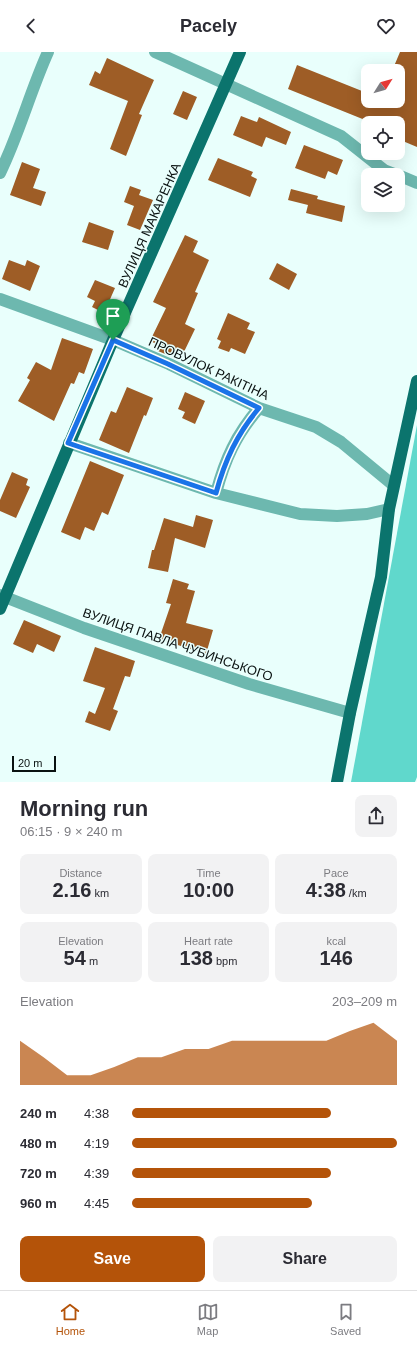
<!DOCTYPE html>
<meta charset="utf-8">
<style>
:root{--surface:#fff;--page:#f2f2f3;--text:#2b2b33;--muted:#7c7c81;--line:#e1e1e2;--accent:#b45309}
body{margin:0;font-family:Arial,sans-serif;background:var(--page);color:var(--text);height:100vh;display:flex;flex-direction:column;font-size:15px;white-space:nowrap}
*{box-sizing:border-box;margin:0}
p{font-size:13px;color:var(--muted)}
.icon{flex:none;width:22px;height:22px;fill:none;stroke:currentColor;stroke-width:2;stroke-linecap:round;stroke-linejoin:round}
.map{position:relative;height:730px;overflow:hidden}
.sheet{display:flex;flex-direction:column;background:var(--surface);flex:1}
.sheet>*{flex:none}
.needle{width:26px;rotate:53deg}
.controls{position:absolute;left:361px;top:12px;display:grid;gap:8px}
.controls a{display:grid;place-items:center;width:44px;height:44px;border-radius:8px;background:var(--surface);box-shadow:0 4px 16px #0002;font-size:20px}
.scale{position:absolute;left:12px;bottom:10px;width:44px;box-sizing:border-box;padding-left:4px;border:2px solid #0a1211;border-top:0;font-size:11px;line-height:14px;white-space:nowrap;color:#0a1211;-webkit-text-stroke:3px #e9fffc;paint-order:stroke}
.pin{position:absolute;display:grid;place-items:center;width:34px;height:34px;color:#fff;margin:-41px -17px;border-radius:50% 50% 50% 0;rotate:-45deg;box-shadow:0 0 4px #0007}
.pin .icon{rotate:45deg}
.round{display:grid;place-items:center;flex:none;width:42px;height:42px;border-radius:8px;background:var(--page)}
.overview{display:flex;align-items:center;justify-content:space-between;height:68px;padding:0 20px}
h1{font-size:22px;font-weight:800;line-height:30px}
.stats{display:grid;grid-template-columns:repeat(3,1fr);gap:6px;height:68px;padding:4px 20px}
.stats div{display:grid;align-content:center;border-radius:8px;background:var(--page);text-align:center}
.stats b{font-size:20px;font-weight:800}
.stats small{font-size:11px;font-weight:400}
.stats p{font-size:11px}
.chart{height:112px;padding:8px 20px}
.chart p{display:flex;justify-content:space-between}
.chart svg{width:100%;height:72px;margin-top:4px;fill:var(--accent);opacity:.7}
.action{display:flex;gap:8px;margin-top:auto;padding:8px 20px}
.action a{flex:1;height:46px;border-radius:8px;background:var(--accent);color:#fff;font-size:16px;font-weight:800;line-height:46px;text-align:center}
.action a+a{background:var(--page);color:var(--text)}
ul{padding:0 20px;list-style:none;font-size:13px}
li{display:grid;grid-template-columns:64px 48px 1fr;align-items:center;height:30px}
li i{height:10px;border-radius:5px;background:var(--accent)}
header{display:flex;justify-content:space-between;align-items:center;height:52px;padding:0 20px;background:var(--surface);font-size:18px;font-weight:800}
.dock{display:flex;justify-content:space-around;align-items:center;height:56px;border-top:1px solid var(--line);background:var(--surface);font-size:11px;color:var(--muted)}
.dock a{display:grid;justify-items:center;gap:2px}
.dock .active{color:var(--accent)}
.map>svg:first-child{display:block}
.forest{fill:#60d8cc}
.building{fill:#9e5d26}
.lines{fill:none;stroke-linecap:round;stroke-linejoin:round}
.minor{stroke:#6db8af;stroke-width:12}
.major{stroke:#0b746d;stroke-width:12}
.route-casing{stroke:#fff;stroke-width:8}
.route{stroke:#1a73e8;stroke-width:5}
.labels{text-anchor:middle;stroke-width:3;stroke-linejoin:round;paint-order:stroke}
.street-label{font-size:13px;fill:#0a1211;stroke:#e9fffc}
</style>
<header><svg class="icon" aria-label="back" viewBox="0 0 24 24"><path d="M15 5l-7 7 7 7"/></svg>Pacely<svg class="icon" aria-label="heart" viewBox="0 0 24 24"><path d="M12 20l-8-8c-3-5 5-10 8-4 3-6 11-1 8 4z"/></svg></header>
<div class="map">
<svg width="417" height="730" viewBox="0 0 417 730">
<rect width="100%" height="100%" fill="#e9fffc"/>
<!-- forest -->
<path class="forest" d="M 417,373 L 417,725 L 415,730 L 351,730 Z"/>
<!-- building -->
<path class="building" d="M 400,0 L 417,0 L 417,95 L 398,87 L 398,71 L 363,71 L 365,68 L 288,37 L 297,13 L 367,41 L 364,49 L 398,49 L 398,19 L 392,19 Z
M 107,6 L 154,28 L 139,62 L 142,63 L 126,104 L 110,97 L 128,49 L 89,33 L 95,19 L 100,22 Z
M 183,39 L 197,45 L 187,68 L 173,62 Z
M 241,64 L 257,70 L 259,65 L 291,80 L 286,93 L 266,85 L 262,95 L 233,83 Z
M 304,93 L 343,108 L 337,123 L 328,119 L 325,127 L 295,116 Z
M 218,106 L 253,120 L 251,124 L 257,127 L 250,145 L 208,128 Z
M 22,110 L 40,117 L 33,136 L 46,140 L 41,154 L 10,143 Z
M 130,134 L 141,138 L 139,143 L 153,148 L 140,178 L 127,173 L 134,154 L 124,150 Z
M 291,137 L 318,144 L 317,147 L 345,154 L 342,170 L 306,161 L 308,153 L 288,148 Z
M 89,170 L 114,179 L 108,198 L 82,190 Z
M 185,183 L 198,189 L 193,200 L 209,208 L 195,240 L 198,241 L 185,272 L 195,277 L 182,304 L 173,300 L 170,304 L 158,299 L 161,294 L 150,289 L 166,256 L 153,250 Z
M 9,208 L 25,214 L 27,208 L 40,214 L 30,239 L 2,227 Z
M 277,211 L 297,222 L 289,238 L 269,227 Z
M 95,228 L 115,236 L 104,261 L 92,255 L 95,249 L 87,245 Z
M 228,261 L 250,271 L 247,277 L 255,280 L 245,302 L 231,296 L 229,300 L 218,296 L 221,289 L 217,287 Z
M 62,286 L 93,297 L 84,322 L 79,320 L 74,332 L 71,331 L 54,369 L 18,349 L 30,328 L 27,326 L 36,310 L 51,318 Z
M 127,335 L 153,346 L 146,364 L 144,363 L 129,401 L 99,388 L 111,359 L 116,361 Z
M 185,340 L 205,349 L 195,372 L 182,366 L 185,360 L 178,357 Z
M 90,409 L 124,423 L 108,463 L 102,460 L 94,479 L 85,475 L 80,488 L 61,480 Z
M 12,420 L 28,427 L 26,433 L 30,435 L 16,466 L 0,459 L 0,448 Z
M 196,463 L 213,468 L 205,496 L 175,486 L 168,520 L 148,516 L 152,498 L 154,498 L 164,466 L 193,475 Z
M 173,527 L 189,532 L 187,537 L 195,539 L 186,571 L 213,578 L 206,602 L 159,587 L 171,552 L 166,551 Z
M 24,568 L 61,584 L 54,600 L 37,592 L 33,601 L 13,592 Z
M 95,595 L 135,609 L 130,625 L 125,624 L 113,657 L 118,659 L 110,679 L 85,670 L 89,659 L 95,662 L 105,636 L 83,629 Z"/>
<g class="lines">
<!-- minor -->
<path class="minor" d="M 155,0 L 341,84 L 384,118 L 397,123
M 0,121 C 19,82 30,40 48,0
M 398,123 L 417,131
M 0,247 L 113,288 L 169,312 L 259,356 L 316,375 L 341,390 L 393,433
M 69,391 L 216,441 L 300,462 L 337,464 L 367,462 L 389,457
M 216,441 C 225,407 236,383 259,356
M 0,543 L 84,576 L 249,632 L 350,661"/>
<!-- major -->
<path class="major" d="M 0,557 L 113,288 L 240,0
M 337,730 L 350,661 L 381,525 L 389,457 L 417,329"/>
</g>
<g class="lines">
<defs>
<path id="route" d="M 113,288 L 168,312 L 259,356 C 237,382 225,408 216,441 L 68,391 Z"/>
</defs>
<!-- route casing -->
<use href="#route" class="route-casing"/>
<!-- route -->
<use href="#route" class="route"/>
</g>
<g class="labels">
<!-- street labels -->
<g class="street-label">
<text transform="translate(149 173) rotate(-66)" y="5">ВУЛИЦЯ МАКАРЕНКА</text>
<text transform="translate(209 316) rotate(25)" y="5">ПРОВУЛОК РАКІТІНА</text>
<text transform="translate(178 592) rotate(19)" y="5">ВУЛИЦЯ ПАВЛА ЧУБИНСЬКОГО</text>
</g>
</g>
</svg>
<div class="controls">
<a><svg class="needle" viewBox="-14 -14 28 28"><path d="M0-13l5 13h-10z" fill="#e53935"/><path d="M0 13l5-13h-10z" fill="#7c7c81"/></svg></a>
<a><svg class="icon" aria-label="locate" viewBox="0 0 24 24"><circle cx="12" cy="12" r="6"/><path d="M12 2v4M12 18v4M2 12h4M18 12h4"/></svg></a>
<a><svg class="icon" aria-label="layers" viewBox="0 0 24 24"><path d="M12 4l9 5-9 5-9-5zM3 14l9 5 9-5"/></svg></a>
</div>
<div class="scale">20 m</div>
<div class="pin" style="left:113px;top:288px;background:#1e9e55"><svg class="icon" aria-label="arrive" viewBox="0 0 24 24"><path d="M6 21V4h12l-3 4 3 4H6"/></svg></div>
</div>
<section class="sheet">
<div class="overview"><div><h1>Morning run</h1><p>06:15 · 9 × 240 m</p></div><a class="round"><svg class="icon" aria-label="share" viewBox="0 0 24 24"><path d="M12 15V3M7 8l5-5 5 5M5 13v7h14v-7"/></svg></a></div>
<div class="stats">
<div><p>Distance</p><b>2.16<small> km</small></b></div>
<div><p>Time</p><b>10:00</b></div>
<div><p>Pace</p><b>4:38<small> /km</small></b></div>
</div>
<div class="stats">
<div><p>Elevation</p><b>54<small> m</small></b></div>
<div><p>Heart rate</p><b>138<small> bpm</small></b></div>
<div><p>kcal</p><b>146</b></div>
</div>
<div class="chart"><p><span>Elevation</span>203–209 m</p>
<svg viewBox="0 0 160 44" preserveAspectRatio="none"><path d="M0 44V17L10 27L20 38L30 38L40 33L50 27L60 27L70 22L80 22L90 17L100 17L110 17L120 17L130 17L140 11L150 6L160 17V44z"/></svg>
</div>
<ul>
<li><b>240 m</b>4:38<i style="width:75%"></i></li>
<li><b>480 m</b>4:19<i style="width:100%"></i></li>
<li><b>720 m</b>4:39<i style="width:75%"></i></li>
<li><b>960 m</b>4:45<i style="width:68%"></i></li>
</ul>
<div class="action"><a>Save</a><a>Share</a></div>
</section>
<nav class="dock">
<a class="active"><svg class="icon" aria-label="home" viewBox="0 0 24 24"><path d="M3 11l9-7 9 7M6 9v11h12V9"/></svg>Home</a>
<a><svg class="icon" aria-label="map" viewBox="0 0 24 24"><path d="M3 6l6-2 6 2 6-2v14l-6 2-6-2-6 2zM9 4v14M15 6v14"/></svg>Map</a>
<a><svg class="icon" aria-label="saved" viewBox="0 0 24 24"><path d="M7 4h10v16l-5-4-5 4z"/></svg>Saved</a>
</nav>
